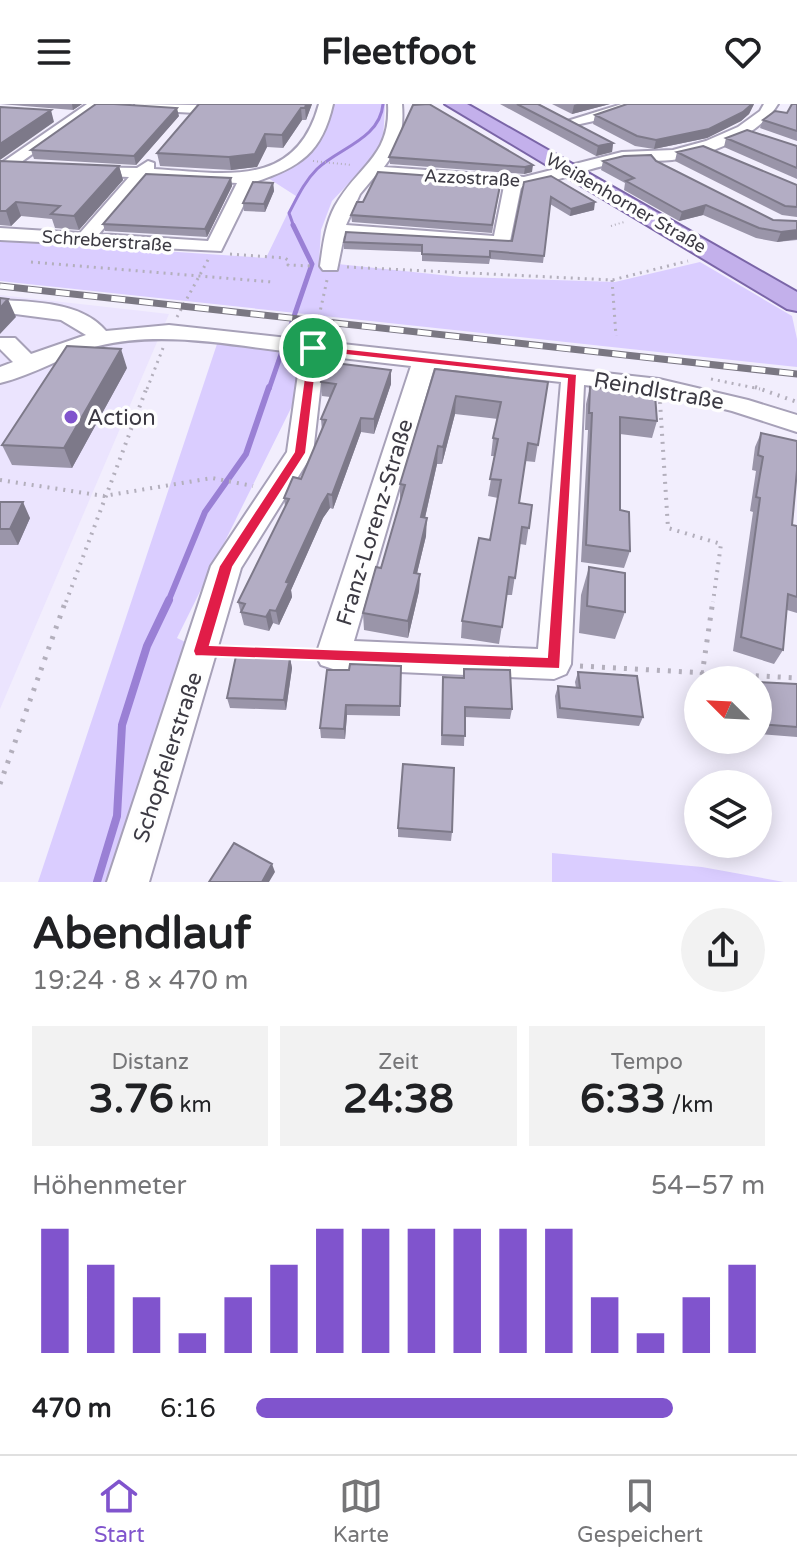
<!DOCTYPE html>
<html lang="de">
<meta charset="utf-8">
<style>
:root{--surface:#fff;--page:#f2f2f2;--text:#202124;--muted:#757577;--line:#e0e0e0;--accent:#8054cd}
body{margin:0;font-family:"Varela Round",sans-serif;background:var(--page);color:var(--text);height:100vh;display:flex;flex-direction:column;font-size:30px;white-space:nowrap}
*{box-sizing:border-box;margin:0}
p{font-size:26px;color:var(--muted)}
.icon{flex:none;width:44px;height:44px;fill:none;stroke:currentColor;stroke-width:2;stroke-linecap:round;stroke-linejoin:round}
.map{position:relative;height:778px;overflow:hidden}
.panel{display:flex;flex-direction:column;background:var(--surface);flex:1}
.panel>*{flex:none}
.needle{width:52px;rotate:294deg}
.buttons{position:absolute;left:684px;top:562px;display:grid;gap:16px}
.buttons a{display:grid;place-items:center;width:88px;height:88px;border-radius:50%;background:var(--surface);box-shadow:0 4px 20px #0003;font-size:40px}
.pin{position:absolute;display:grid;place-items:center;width:68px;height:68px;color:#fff;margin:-34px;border:4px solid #fff;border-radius:50%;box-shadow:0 2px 8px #0007}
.round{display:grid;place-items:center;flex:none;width:84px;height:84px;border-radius:42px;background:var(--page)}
.head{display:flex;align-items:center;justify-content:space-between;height:136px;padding:0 32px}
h1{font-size:44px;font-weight:700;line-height:60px}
.metrics{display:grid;grid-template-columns:repeat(3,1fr);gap:12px;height:136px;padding:8px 32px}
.metrics div{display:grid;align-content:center;border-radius:0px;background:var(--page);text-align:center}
.metrics b{font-size:40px;font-weight:700}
.metrics small{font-size:22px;font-weight:400}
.metrics p{font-size:22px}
.chart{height:224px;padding:16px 32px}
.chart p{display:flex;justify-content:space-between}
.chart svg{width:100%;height:144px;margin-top:8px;stroke:var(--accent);stroke-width:6}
ul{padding:0 32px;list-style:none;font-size:26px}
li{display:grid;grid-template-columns:128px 96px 1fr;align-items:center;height:60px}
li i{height:20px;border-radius:10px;background:var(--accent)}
header{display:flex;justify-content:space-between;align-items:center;height:104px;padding:0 32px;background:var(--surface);font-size:36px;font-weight:700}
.menu{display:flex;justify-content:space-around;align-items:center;height:112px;border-top:2px solid var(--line);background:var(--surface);font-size:22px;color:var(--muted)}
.menu a{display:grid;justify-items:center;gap:4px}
.menu .selected{color:var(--accent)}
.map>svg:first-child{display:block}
.built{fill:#ebe4fe}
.green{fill:#dacdff}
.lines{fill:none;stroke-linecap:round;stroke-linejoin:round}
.stream-far3{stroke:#9a80d5;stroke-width:3}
.stream-far2{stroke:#9a80d5;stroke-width:5}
.stream-far1{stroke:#9a80d5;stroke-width:6}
.stream{stroke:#9a80d5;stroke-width:8}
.minor-casing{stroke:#a7a1b8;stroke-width:4}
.major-casing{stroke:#7a65a7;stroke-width:4}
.path-far3{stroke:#b3afbc;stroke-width:2;stroke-dasharray:1 3;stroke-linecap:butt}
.path-far2{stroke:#b3afbc;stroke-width:3;stroke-dasharray:2 5;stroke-linecap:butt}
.path-far1{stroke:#b3afbc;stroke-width:4;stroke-dasharray:2 6;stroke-linecap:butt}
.path{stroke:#b3afbc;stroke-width:5;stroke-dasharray:3 8;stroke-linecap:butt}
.minor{fill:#fff;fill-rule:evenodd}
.major{fill:#c3b0eb;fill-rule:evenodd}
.rail-casing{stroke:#7a7782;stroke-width:7}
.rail{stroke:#fefefe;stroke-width:5;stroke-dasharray:14;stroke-linecap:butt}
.wall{fill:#9a95a9}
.shaded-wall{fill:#7d7989}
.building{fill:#b3adc4;stroke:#7d7989;stroke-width:2}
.route{fill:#e11d48;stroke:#fff;stroke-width:2;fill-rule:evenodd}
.poi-dot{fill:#8054cd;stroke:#fefefe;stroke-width:3}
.labels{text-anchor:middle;stroke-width:7;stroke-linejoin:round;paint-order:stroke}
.far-street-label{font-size:18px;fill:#3c3a43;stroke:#fefefe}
.street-label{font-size:22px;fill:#3c3a43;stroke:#fefefe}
.poi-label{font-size:22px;fill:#3c3a43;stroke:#fefefe;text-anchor:start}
</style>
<header><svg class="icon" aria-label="menu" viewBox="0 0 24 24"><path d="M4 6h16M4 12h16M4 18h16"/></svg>Fleetfoot<svg class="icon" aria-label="heart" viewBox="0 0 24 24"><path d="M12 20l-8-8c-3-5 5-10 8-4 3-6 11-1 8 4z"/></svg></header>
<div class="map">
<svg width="797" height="778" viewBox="0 0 797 778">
<rect width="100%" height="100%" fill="#f2eefd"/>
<!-- built -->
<path class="built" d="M 0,191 L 169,210 L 0,605 Z"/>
<!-- green -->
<path class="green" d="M 332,0 L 385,0 L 383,38 L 366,61 L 332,97 L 321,126 L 319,158 L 460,173 L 615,178 L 700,158 L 792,212 L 797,235 L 797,263 L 0,177 L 0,136 L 266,154 L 296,92 L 268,74 C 311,50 320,51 332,0 Z
M 217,240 L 303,247 L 297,292 L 177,534 L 214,552 L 140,778 L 38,778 Z
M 552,749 L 702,763 L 784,778 L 552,778 Z"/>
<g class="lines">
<!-- stream-far3 -->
<path class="stream-far3" d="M 294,123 L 289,109 C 297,94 304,78 317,65 C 339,44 380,35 383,0"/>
<!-- stream-far2 -->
<path class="stream-far2" d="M 269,285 L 312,160 L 293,121"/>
<!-- stream-far1 -->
<path class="stream-far1" d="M 168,498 L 205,408 L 246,350 L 269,283"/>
<!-- stream -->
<path class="stream" d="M 97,778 L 117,712 L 122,621 L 147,542 L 169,496"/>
<defs>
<path id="minor" d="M 87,0 L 103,0 L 0,73 L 0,60 Z
M 135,0 L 196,1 L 203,5 L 196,9 L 141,6 L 136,5 Z
M 319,0 L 333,0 C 322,49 300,63 255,78 L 221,147 L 0,136 L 0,124 L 80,129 L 129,73 L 83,71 L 77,69 L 77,63 L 137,64 L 148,57 L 154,59 L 154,65 C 224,69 296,86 319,0 ZM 146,74 L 237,79 L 208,137 L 99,130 Z
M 388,0 L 402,0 C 404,26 400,42 384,63 L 524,73 L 622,48 L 673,46 L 706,37 L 738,23 L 760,7 L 764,0 L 778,0 C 759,32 708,52 672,56 C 656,58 639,55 622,58 C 588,63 555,80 521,83 L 509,142 L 344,132 L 337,166 L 323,166 L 320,162 C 323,141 325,121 335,102 C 358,61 391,53 388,0 ZM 375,72 L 504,82 L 494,132 L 346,121 L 360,90 Z
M 622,0 L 642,0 L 612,13 L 571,22 L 564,18 Z
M 0,196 C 34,198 82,198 106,227 L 169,221 L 659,275 L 748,296 L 797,311 L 797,328 L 732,307 L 659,289 L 584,281 L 571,560 L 566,570 L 554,575 L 333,565 L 321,561 L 316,551 L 411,262 L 324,252 L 313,349 L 241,464 L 149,778 L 107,778 L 211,462 L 287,348 L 301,249 C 235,242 164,226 98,242 C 64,251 34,271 0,279 L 0,263 L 13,258 L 0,245 L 0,234 L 15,234 L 31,250 L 86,231 L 61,216 L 0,208 ZM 434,264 L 561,278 L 538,545 L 354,537 Z"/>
<path id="major" d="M 445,0 L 467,0 L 797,188 L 797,207 L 787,205 Z"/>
</defs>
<!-- minor casing -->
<use href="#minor" class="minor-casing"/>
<!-- major casing -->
<use href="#major" class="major-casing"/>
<!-- path-far3 -->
<path class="path-far3" d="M 313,57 L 352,61
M 611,122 L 624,118"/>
<!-- path-far2 -->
<path class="path-far2" d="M 230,150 L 285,154 L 289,157 L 288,161 L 311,162
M 31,158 L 272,178
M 347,163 L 612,176 L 688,157
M 612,176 L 616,232
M 177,213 L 209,154
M 316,226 L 327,176
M 711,275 L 760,285
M 147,285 L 163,244"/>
<!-- path-far1 -->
<path class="path-far1" d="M 755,283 L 797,298
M 660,298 L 668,424 L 721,440 L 713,498
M 0,376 L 104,392 L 212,374 L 253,382
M 66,498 L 147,283"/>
<!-- path -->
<path class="path" d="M 227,548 L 306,550
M 580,562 L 797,574
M 702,571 L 713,496
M 0,680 L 66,496"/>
<!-- minor -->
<use href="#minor" class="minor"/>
<!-- major -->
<use href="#major" class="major"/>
<defs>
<path id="rail" d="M 0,182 L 797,270"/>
</defs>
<!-- rail casing -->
<use href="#rail" class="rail-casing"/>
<!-- rail -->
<use href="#rail" class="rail"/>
</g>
<!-- wall -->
<path class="wall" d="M 0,0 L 82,0 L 73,6 Z
M 312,0 L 306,16 L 302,16 L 283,44 L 267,43 L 257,63 L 231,66 L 160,62 L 157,49 Z
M 429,0 L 532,68 L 524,70 L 390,60 L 389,53 Z
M 500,0 L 539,0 L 613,39 L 612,48 L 596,52 Z
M 552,0 L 610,0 L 572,10 Z
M 627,0 L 754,0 L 749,10 L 741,17 L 707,34 L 654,45 L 635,42 L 593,20 L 595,11 Z
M 797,0 L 797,37 L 760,24 L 763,16 L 787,9 Z
M 179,12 L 136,61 L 34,55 L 31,46 Z
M 726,34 L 797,42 L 797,75 L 724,43 Z
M 677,48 L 797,81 L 797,113 L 782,111 L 675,57 Z
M 0,57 L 119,62 L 123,76 L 79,126 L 55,124 L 52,115 L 21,112 L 11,122 L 0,121 Z
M 603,57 L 656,57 L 773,116 L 797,117 L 797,136 L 777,138 L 756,134 L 703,111 L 679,117 L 624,86 L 625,79 L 601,66 Z
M 231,74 L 232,82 L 207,133 L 105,127 L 103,120 Z
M 501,77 L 492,129 L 352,118 L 351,111 L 363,98 Z
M 524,78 L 594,106 L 570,112 L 550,100 L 543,159 L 490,155 L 489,160 L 422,157 L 422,148 L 344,145 L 344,138 L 512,137 Z
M 273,79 L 274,87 L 265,108 L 244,107 L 243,99 Z
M 127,264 L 72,364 L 12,361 L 2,341 Z
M 435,265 L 548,278 L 535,358 L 525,357 L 519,399 L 532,401 L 526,441 L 520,440 L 512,491 L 507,491 L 499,540 L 461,534 L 462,517 L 490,436 L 498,394 L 488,392 L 495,352 L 491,352 L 493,334 L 498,315 L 455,310 L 442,360 L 437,360 L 425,414 L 426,432 L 417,469 L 420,470 L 419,487 L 408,534 L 364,526 L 363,509 L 381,464 L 400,397 L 400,380 Z
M 321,278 L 391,280 L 374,330 L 361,328 L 333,405 L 330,404 L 323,414 L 291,486 L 292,493 L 279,521 L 273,519 L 269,527 L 244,521 L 238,498 L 285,403 L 284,394 L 301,375 L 322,327 L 321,315 L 330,293 L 322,292 Z
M 590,283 L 657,317 L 652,334 L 620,330 L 620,406 L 630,447 L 624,464 L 581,458 L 588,326 L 585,326 L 586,300 Z
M 761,329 L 797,337 L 797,377 L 796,377 L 792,421 L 797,422 L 797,509 L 787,506 L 783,546 L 774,560 L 733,547 L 753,408 L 750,407 L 756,367 L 752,366 L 755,343 Z
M 0,398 L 30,414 L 18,441 L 0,441 Z
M 589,463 L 625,508 L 615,535 L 579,529 L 581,491 Z
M 290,554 L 292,564 L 286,606 L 230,604 L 227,594 Z
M 401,562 L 400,612 L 347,611 L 345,635 L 321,634 L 320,624 L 349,566 Z
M 464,565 L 512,605 L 510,615 L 465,613 L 464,642 L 441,641 L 443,573 L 463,574 Z
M 578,568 L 643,613 L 639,622 L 557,614 L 555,592 L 558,582 L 576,584 L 575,578 Z
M 758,578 L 797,580 L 797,633 L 758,630 Z
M 398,724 L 452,728 L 451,737 L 398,733 Z"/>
<!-- shaded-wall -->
<path class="shaded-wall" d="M 72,0 L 82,0 L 73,6 Z
M 306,0 L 312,0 L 306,16 L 305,4 Z
M 577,0 L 610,0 L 572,10 L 574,1 Z
M 752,0 L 754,0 L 749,10 L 741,17 L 707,34 L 654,45 L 656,36 Z
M 177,4 L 179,12 L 136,61 L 134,52 Z
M 301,4 L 302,16 L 283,44 L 282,31 Z
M 51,6 L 54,18 L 0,56 L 0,40 Z
M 265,30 L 267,43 L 257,63 L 231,66 L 229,53 Z
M 613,39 L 612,48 L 596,52 L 598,42 Z
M 533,61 L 532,68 L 524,70 L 525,63 Z
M 119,62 L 123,76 L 79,126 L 74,112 Z
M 231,74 L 232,82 L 207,133 L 205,125 Z
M 273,79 L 274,87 L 265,108 L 264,100 Z
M 16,98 L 21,112 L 11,122 L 6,107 Z
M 595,98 L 594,106 L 570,112 L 571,105 Z
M 706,101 L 703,111 L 679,117 L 682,108 Z
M 797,126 L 797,135 L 777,138 L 781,128 Z
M 8,195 L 16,213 L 0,230 L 0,204 Z
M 121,245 L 127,264 L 72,364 L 64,344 Z
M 391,266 L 391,280 L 374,330 L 374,315 Z
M 456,292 L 455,310 L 442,360 L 443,343 Z
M 361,314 L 361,328 L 333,405 L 332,391 Z
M 438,342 L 437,360 L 421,431 L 421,413 Z
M 328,390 L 330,404 L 323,414 L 291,486 L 292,493 L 279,521 L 276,507 L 286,478 L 322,400 Z
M 23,398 L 30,414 L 18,441 L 10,425 Z
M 427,414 L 426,432 L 413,486 L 414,469 Z
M 420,470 L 419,487 L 408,534 L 408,517 Z
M 270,506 L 273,519 L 269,527 L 266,513 Z
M 290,554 L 292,564 L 286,606 L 284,596 Z
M 346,601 L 347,611 L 345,635 L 344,625 Z
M 272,760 L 275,768 L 269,778 L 262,778 Z"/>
<!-- building -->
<path class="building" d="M 96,0 L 114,0 L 177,4 L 134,52 L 31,46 Z
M 199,0 L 306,0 L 305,4 L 301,4 L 282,31 L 265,30 L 255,50 L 229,53 L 157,49 Z
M 429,0 L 533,61 L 525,63 L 389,53 L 413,1 Z
M 517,0 L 538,0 L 613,39 L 598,42 Z
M 627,0 L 752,0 L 743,8 L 709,25 L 656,36 L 637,32 L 595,11 Z
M 792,0 L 797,0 L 797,27 L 763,16 L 775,7 L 787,9 Z
M 0,3 L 51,6 L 0,40 Z
M 747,26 L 797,42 L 797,64 L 726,34 Z
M 703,42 L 797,81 L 797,103 L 785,102 L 677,48 Z
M 651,51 L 656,57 L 773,116 L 797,117 L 797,126 L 781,128 L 759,124 L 706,101 L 682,108 L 626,77 L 634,74 L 603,57 L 624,52 Z
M 0,57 L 119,62 L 74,112 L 51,110 L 60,102 L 16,98 L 6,107 L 0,107 Z
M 378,68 L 501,77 L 492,121 L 351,111 L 357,98 L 363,98 Z
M 146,70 L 231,74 L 205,125 L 103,120 Z
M 551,72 L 595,98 L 571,105 L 551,93 L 544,152 L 490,147 L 490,153 L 422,150 L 422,141 L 344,138 L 346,128 L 512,137 L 524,78 Z
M 253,78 L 273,79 L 264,100 L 243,99 Z
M 0,194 L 8,195 L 0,204 Z
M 67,242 L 121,245 L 64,344 L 2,341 Z
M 327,258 L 391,266 L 374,315 L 361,314 L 332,391 L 328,390 L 322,400 L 286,478 L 289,479 L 276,507 L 270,506 L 266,513 L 241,508 L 245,500 L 238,498 L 289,395 L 284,394 L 293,373 L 301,375 L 326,316 L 321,315 L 336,280 L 321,278 Z
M 435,265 L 548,278 L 538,341 L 528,339 L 519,399 L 532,401 L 529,424 L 522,423 L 515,474 L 509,473 L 502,523 L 462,517 L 479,434 L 490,436 L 501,376 L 490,375 L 498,335 L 493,334 L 501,298 L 456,292 L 443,343 L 438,342 L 421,413 L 427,414 L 414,469 L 420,470 L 408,517 L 363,509 L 376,463 L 381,464 L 405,381 L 400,380 Z
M 590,283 L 655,291 L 657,317 L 620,313 L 620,406 L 629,408 L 630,447 L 586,441 L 592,309 L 589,309 Z
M 761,329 L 797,337 L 797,366 L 792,421 L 797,422 L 797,493 L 788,490 L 783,546 L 741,533 L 760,394 L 756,393 L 763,353 L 758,351 Z
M 0,398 L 23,398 L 10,425 L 0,425 Z
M 589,463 L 625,469 L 625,508 L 587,502 Z
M 236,552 L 290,554 L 284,596 L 227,594 Z
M 350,560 L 401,562 L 400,602 L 346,601 L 344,625 L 320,624 L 327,566 L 349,566 Z
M 464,565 L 510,566 L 512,605 L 465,603 L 465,632 L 442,631 L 443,573 L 464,574 Z
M 578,568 L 637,572 L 643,613 L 560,604 L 558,582 L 580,584 Z
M 758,578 L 797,580 L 797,623 L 758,620 Z
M 403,660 L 454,664 L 452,728 L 398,724 Z
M 234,739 L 272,760 L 262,778 L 209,778 Z"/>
<!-- route -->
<path class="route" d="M 313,241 L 577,270 L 560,565 L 195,552 L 193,547 L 219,462 L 294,348 L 308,244 ZM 318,248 L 567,275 L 547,553 L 210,541 L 233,463 L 306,349 Z"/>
<!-- markers -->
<circle class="poi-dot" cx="71" cy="313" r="8"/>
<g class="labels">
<!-- far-street labels -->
<g class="far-street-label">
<text transform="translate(472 74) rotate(3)" y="6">Azzostraße</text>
<text transform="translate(626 99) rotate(30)" y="6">Weißenhorner Straße</text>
<text transform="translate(107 137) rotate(4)" y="6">Schreberstraße</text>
</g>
<!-- street labels -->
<g class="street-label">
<text transform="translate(659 286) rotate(10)" y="8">Reindlstraße</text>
<text transform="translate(374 418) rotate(-73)" y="8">Franz-Lorenz-Straße</text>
<text transform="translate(167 653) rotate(-72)" y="8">Schopfelerstraße</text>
</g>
<!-- poi labels -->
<g class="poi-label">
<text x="87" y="321">Action</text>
</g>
</g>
</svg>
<div class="buttons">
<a><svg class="needle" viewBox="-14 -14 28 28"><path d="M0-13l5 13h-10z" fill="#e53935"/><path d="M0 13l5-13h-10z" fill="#757577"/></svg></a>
<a><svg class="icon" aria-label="layers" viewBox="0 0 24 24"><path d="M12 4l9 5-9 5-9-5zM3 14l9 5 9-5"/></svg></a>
</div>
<div class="pin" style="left:313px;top:244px;background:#1e9e55"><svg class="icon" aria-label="arrive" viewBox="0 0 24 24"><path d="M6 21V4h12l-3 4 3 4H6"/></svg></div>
</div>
<section class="panel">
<div class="head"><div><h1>Abendlauf</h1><p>19:24 · 8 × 470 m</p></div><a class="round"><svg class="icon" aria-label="share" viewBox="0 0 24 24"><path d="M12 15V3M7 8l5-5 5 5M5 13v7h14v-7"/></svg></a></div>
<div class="metrics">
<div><p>Distanz</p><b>3.76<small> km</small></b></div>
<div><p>Zeit</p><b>24:38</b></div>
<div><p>Tempo</p><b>6:33<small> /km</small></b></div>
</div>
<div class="chart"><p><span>Höhenmeter</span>54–57 m</p>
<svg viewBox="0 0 160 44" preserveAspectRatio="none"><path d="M5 44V6M15 44V17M25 44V27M35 44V38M45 44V27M55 44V17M65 44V6M75 44V6M85 44V6M95 44V6M105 44V6M115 44V6M125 44V27M135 44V38M145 44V27M155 44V17"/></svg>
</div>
<ul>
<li><b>470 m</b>6:16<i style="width:82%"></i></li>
</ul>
</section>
<nav class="menu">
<a class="selected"><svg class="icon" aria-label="home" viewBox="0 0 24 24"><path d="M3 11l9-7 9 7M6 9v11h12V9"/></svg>Start</a>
<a><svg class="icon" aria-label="map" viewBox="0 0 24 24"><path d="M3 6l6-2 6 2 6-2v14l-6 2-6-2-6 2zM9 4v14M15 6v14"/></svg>Karte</a>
<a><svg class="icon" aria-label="saved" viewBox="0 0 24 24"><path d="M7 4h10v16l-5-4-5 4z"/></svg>Gespeichert</a>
</nav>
